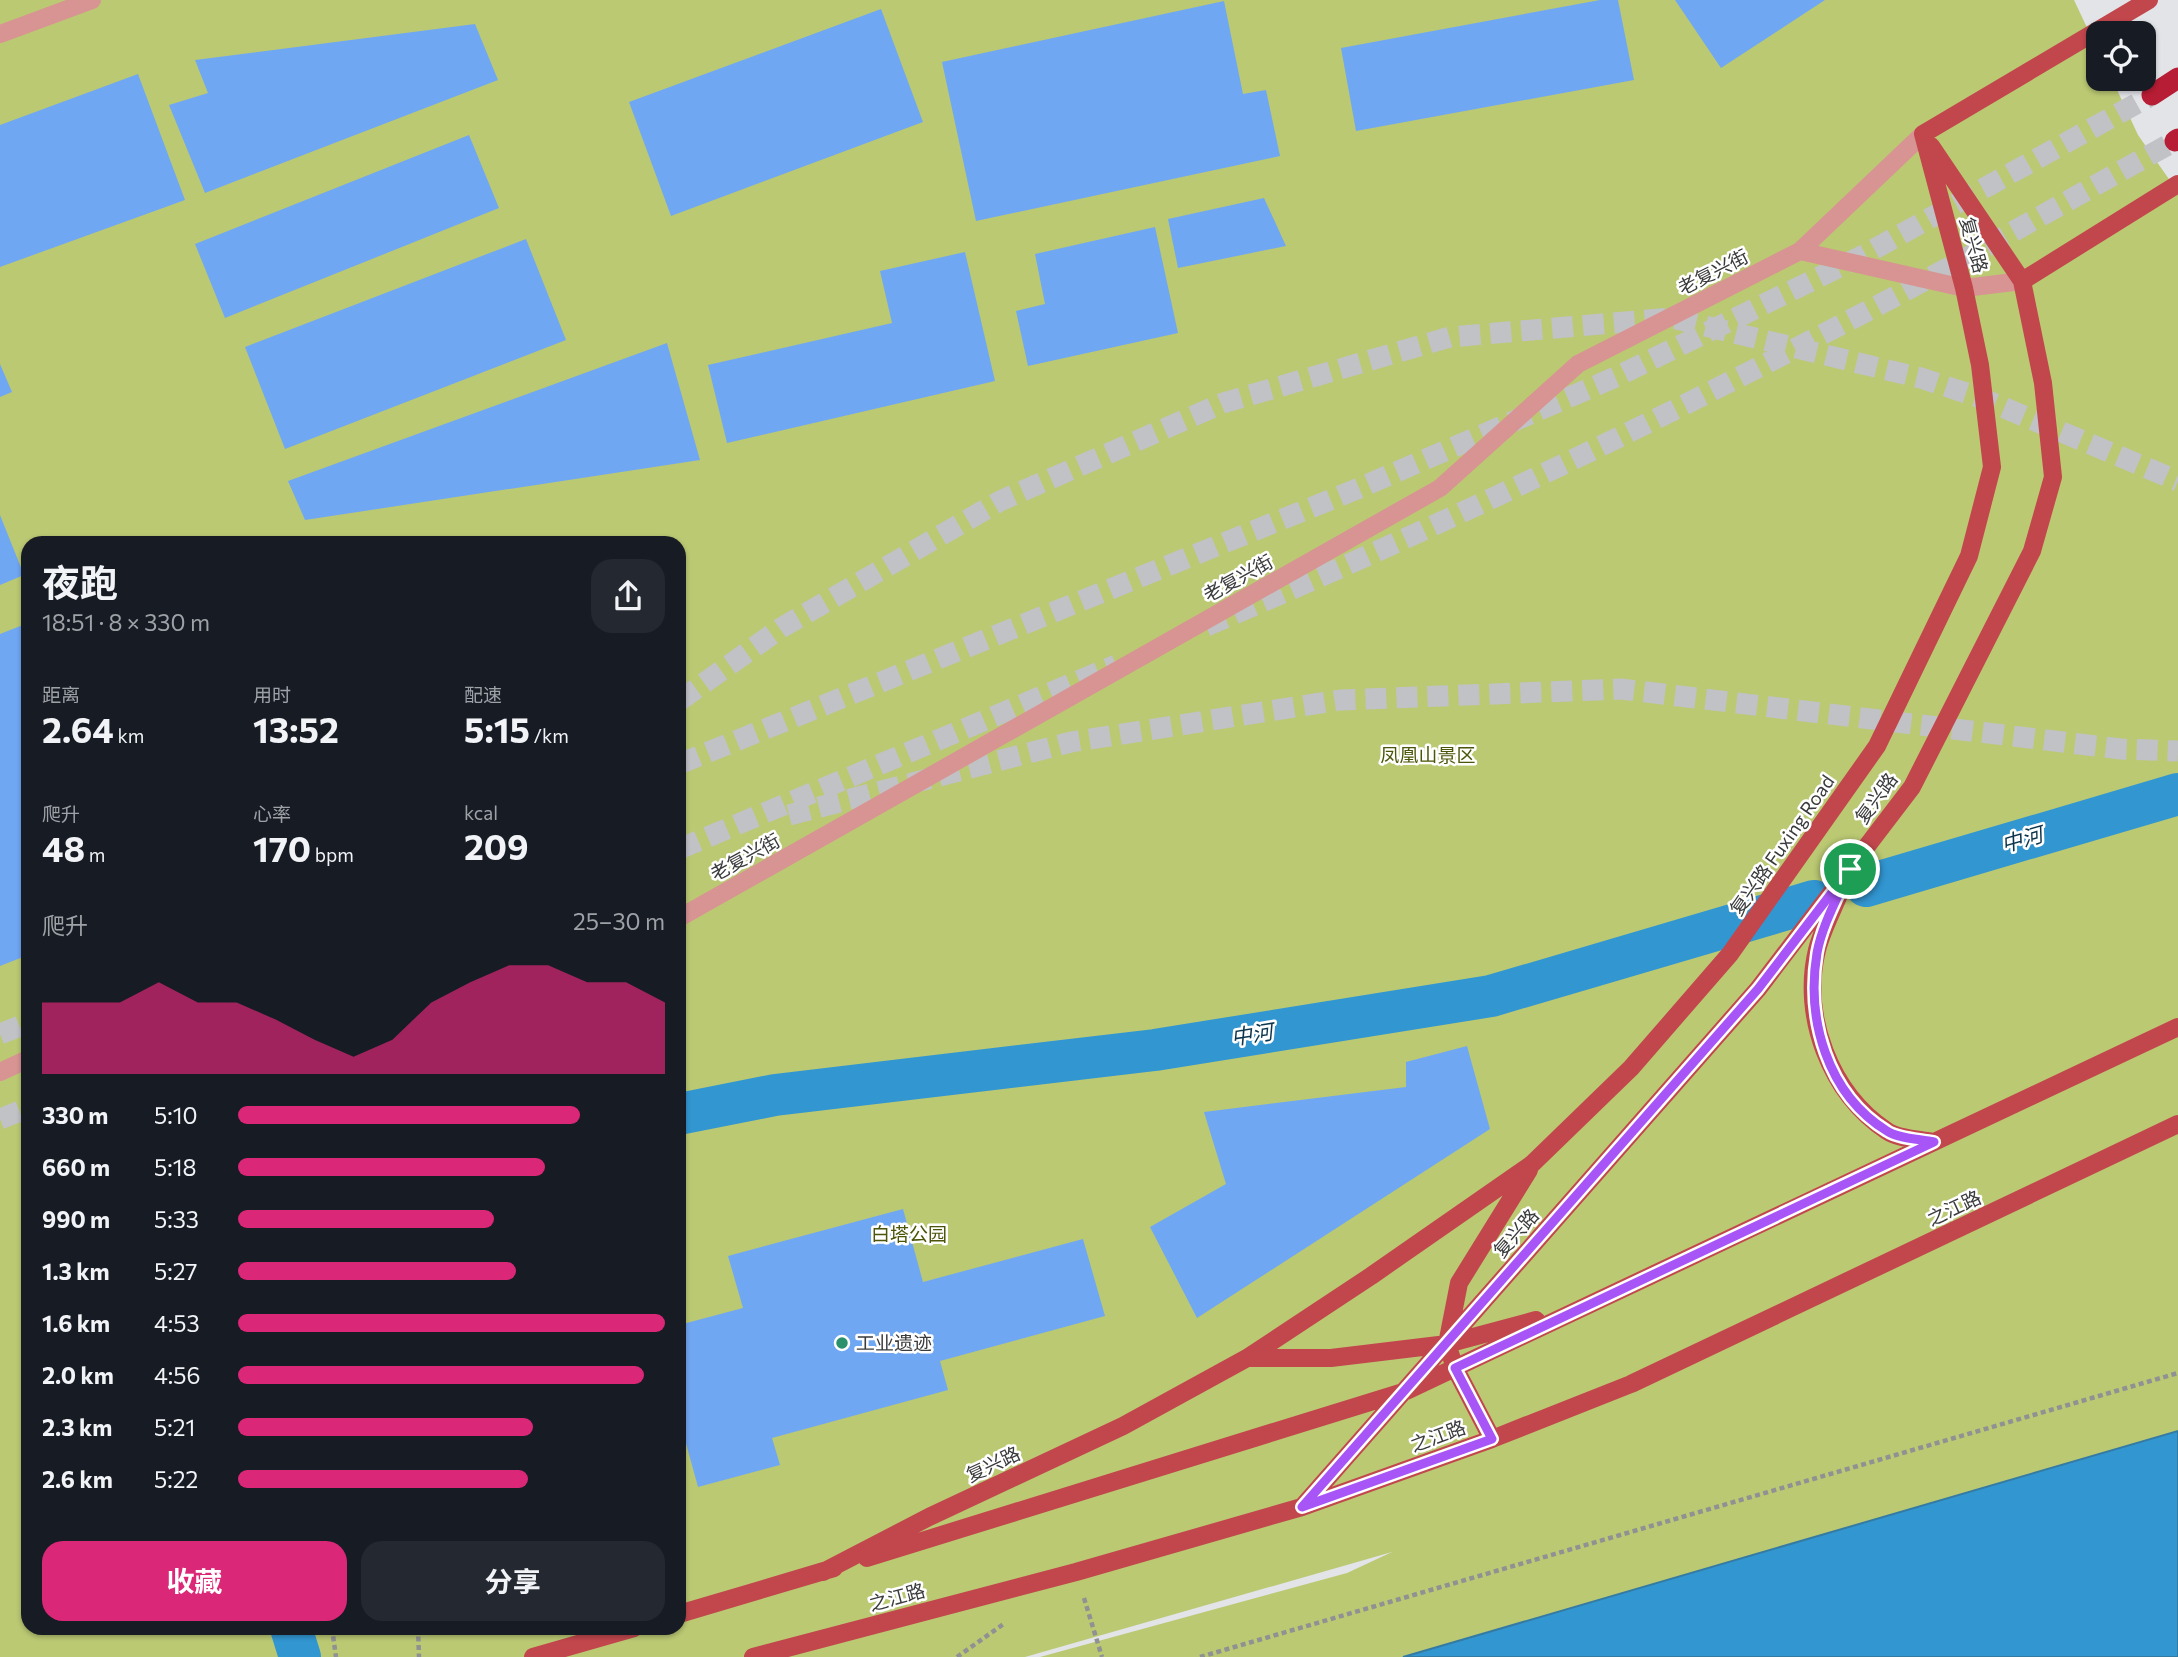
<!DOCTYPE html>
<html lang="zh">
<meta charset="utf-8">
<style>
:root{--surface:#171b24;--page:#242831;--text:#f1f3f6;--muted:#9ea1a6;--accent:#db2777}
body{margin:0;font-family:Commissioner,"Noto Sans SC",sans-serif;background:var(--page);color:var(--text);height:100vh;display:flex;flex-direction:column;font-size:26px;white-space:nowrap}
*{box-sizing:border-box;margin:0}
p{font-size:23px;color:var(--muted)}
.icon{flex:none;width:38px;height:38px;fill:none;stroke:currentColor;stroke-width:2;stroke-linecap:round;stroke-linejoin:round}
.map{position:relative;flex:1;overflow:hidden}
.details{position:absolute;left:21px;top:536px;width:665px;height:1099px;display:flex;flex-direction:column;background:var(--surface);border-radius:21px;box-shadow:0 2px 5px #0004}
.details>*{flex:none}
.controls{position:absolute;left:2086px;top:21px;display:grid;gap:14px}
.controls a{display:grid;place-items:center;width:70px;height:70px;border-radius:14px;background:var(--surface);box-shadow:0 2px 5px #0004;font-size:35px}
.pin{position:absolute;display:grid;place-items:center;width:60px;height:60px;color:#fff;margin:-30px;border:4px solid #fff;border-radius:50%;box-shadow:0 2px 7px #0007}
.round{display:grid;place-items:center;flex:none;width:74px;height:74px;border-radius:21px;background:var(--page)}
.overview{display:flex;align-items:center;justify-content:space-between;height:119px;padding:0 21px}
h1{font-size:38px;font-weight:700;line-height:52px}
.figures{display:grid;grid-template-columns:repeat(3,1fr);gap:10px;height:119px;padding:7px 21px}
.figures div{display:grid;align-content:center}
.figures b{font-size:35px;font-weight:700}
.figures small{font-size:19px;font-weight:400}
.figures p{font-size:19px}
.chart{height:196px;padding:14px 21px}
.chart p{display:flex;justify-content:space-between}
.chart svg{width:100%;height:126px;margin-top:7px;fill:var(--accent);opacity:.7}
.primary-button{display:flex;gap:14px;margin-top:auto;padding:14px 21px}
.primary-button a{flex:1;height:80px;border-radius:21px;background:var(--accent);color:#fff;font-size:28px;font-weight:700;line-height:80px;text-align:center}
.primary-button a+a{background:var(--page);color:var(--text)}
ul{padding:0 21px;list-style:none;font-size:23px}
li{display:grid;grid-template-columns:112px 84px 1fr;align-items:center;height:52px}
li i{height:18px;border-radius:9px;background:var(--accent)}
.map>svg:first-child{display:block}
.green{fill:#bbc973;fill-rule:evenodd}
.water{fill:#3296d1;stroke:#347ba4;stroke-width:2}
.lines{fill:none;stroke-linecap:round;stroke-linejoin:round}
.canal{stroke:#3296d1;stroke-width:42}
.building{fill:#70a7f3}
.highway-tunnel{stroke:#c0c2c6;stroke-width:21;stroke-dasharray:21 10;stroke-linecap:butt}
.path{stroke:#8f9193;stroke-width:4.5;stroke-dasharray:5 3.5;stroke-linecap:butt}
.lane{stroke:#d89492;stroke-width:18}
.street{stroke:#d89492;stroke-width:18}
.primary{stroke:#c2474d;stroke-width:18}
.highway{stroke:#b71d34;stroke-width:21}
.route-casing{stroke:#fff;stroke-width:14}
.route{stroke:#a855f7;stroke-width:9}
.poi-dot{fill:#2a916d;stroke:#fff;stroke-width:2.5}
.labels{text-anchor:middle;stroke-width:5;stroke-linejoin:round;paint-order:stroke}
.street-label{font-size:19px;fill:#3a3b3c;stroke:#fff}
.park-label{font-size:19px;fill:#4c5509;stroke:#fff}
.poi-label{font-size:19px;fill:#3a3b3c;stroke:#fff;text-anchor:start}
.water-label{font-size:21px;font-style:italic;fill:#0b354d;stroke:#fff}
</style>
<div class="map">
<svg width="2178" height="1657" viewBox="0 0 2178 1657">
<rect width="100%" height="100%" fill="#e2e4e8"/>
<!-- green -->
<path class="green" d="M 0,0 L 2074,0 L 2098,51 L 2098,79 L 2112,79 L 2138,135 L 2178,192 L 2178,1441 L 1407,1657 L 1040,1657 L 1347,1573 L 1392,1552 L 1025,1657 L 0,1657 ZM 28,542 L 679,542 L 679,1628 L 28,1628 Z"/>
<!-- water -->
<path class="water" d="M 2178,1431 L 2178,1657 L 1403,1657 Z"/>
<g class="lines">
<!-- canal -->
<path class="canal" d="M 1866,886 L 2178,794
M 679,1114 L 775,1095 L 1155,1050 L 1491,996 L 1814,901
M 291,1628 L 300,1657"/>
</g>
<!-- building -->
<path class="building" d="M 1600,0 L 1618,0 L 1634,80 L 1356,131 L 1341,48 Z
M 1675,0 L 1825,0 L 1721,68 Z
M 1224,1 L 1243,94 L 1266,90 L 1280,156 L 976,221 L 942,62 Z
M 881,9 L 923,122 L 671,216 L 629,102 Z
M 475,24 L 498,80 L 205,193 L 169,105 L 208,93 L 195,60 Z
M 138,74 L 185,200 L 0,267 L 0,125 Z
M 469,135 L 499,208 L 225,318 L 195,244 Z
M 1264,198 L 1286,246 L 1178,268 L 1168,219 Z
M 1155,227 L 1178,333 L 1028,366 L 1016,311 L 1045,304 L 1035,254 Z
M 526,239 L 566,340 L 285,449 L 245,347 Z
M 965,252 L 995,381 L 727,443 L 708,365 L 892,323 L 880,271 Z
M 667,343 L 700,460 L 305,520 L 288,481 Z
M 0,364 L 12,392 L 0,397 Z
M 0,515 L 24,575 L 0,585 Z
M 28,623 L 28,955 L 0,966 L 0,634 Z
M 1467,1046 L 1490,1129 L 1197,1318 L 1150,1227 L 1226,1184 L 1204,1112 L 1406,1087 L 1406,1062 Z
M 903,1209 L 923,1282 L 1083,1239 L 1105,1316 L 940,1361 L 948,1390 L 772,1438 L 780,1465 L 698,1487 L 679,1418 L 679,1325 L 743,1308 L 728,1256 Z"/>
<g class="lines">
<!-- highway-tunnel -->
<path class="highway-tunnel" d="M 1206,626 C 1434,530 1656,422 1875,307 C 1976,254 2075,196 2175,141
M 679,701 L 781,628 L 1000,501 L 1223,403 L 1450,337 L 1672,318 L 1921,378 L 1981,398 L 2178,481
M 679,764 L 1357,489 L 1618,376 L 1860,257 L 2152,95
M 789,815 L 1071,742 L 1340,700 L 1621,689 L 2121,749 L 2178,751
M 679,849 L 1116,665
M 0,1034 L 28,1023
M 0,1119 L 28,1108"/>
<!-- path -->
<path class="path" d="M 1084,1598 L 1102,1657
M 332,1628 L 336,1657
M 418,1628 L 419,1657
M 957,1657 L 1005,1623
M 1200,1657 L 2178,1373"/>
<!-- lane -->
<path class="lane" d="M 0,34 L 92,0"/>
<!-- street -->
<path class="street" d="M 1800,251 L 1964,288 L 2022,281
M 679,918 L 1440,488 L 1578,364 L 1800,251 L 1923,134
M 0,1072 L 28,1059"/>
<!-- primary -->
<path class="primary" d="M 1923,134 L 2149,0
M 1931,146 L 2022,281
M 1841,890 C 1833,910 1822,930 1817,950 C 1801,1016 1830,1093 1887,1131 C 1898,1139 1920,1139 1934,1142
M 1247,1358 L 1331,1358 L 1447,1344 L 1536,1320
M 1492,1439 L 1455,1368 L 1447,1344 L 1459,1283 L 1529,1170
M 1302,1507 L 1758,989 L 1912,787 L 2032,551 L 2053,477 L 2043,383 L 2022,281 L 2178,184
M 867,1558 L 1406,1391 L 2178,1027
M 823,1572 L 929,1517 L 1123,1426 L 1247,1358 L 1371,1276 L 1532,1164 L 1631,1068 L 1730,954 L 1877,746 L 1969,556 L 1992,467 L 1980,365 L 1964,288 L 1923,134
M 679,1614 L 834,1568
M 533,1657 L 634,1628
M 753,1657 L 1076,1572 L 1302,1507 L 1492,1439 L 1631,1384 L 2178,1124"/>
<!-- highway -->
<path class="highway" d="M 2152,95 L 2178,78
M 2175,141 L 2178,139"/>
</g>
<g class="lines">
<defs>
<path id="route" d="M 1850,869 C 1839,895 1822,925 1817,953 C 1806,1019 1827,1094 1887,1131 C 1899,1139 1920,1139 1934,1142 L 1455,1368 L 1492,1439 L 1302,1507 L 1758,989 Z"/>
</defs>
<!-- route casing -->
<use href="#route" class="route-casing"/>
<!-- route -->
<use href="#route" class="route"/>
</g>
<!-- markers -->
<circle class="poi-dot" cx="842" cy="1343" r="7"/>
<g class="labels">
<!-- street labels -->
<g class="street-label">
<text transform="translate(1974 245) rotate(75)" y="7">复兴路</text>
<text transform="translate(1713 272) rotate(-27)" y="7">老复兴街</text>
<text transform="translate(1238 578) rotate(-29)" y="7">老复兴街</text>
<text transform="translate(1876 798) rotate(-54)" y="7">复兴路</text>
<text transform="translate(1782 845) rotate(-55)" y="7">复兴路 Fuxing Road</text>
<text transform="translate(745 857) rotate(-29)" y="7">老复兴街</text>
<text transform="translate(1954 1208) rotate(-25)" y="7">之江路</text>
<text transform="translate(1516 1233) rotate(-49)" y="7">复兴路</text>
<text transform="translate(1438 1436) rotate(-20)" y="7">之江路</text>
<text transform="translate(993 1464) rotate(-25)" y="7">复兴路</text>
<text transform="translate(897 1597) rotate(-15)" y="7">之江路</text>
</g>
<!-- park labels -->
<g class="park-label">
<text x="1428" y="762">凤凰山景区</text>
<text x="909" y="1241">白塔公园</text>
</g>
<!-- poi labels -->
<g class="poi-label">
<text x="856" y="1350">工业遗迹</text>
</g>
<!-- water labels -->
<g class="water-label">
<text transform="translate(2022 840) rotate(-16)" y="7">中河</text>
<text transform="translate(1252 1035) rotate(-9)" y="7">中河</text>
</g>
</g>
</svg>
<div class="controls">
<a><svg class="icon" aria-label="locate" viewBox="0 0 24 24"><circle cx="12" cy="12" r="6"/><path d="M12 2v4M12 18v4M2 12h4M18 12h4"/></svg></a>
</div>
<div class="pin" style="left:1850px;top:869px;background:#1e9e55"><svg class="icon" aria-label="arrive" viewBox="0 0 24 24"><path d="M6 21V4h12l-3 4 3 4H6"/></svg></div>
<section class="details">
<div class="overview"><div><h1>夜跑</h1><p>18:51 · 8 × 330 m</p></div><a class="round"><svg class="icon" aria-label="share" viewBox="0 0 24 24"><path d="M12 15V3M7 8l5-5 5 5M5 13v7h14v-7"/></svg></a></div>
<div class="figures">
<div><p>距离</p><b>2.64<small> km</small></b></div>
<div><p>用时</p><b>13:52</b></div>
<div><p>配速</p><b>5:15<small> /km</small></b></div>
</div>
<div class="figures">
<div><p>爬升</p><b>48<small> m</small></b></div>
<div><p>心率</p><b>170<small> bpm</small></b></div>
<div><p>kcal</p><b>209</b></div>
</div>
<div class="chart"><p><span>爬升</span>25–30 m</p>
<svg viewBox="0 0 160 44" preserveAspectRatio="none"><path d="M0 44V19L10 19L20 19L30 12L40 19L50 19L60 25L70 32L80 38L90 32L100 19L110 12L120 6L130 6L140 12L150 12L160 19V44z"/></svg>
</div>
<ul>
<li><b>330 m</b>5:10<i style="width:80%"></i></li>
<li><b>660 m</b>5:18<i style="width:72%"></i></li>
<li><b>990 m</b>5:33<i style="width:60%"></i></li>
<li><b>1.3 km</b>5:27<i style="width:65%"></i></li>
<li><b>1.6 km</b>4:53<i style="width:100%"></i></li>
<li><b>2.0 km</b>4:56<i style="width:95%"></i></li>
<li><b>2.3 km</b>5:21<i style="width:69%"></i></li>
<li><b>2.6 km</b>5:22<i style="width:68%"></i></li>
</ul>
<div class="primary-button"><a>收藏</a><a>分享</a></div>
</section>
</div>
